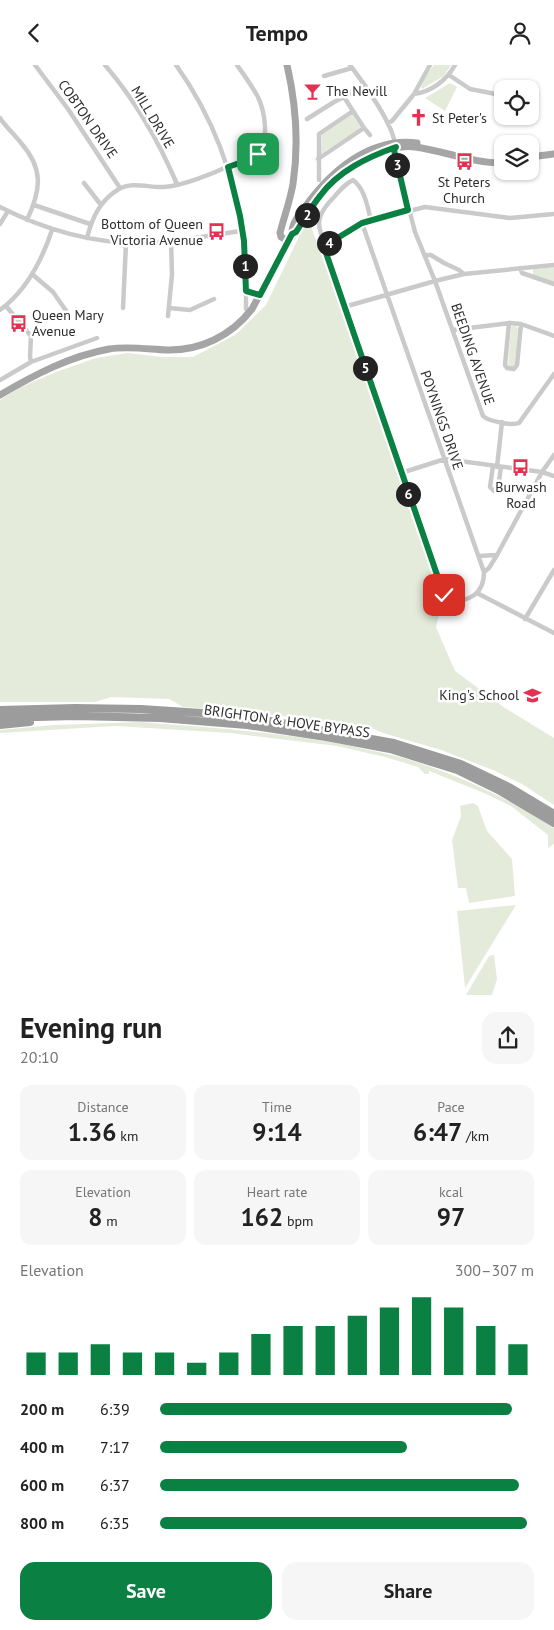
<!DOCTYPE html>
<meta charset="utf-8">
<style>
:root{--surface:#fff;--page:#f6f6f6;--text:#222;--muted:#767676;--accent:#0b8043}
body{margin:0;font-family:"PT Sans",sans-serif;background:var(--page);color:var(--text);height:100vh;display:flex;flex-direction:column;font-size:19px;white-space:nowrap}
*{box-sizing:border-box;margin:0}
p{font-size:16px;color:var(--muted)}
.icon{flex:none;width:28px;height:28px;fill:none;stroke:currentColor;stroke-width:2;stroke-linecap:round;stroke-linejoin:round}
.map{position:relative;height:930px;overflow:hidden}
.side{display:flex;flex-direction:column;background:var(--surface);flex:1}
.side>*{flex:none}
.fabs{position:absolute;left:494px;top:15px;display:grid;gap:10px}
.fabs a{display:grid;place-items:center;width:45px;height:45px;border-radius:10px;background:var(--surface);box-shadow:0 1px 4px #0004;font-size:25px}
.pin{position:absolute;display:grid;place-items:center;width:42px;height:42px;color:#fff;margin:-21px;border-radius:10px;box-shadow:0 2px 8px #0006}
.km{position:absolute;width:25px;height:25px;margin:-12px;border-radius:50%;background:#222;color:#fff;font-size:14px;line-height:25px;text-align:center}
.round{display:grid;place-items:center;flex:none;width:52px;height:52px;border-radius:15px;background:var(--page)}
.head{display:flex;align-items:center;justify-content:space-between;height:85px;padding:0 20px}
h1{font-size:28px;font-weight:800;line-height:38px}
.metrics{display:grid;grid-template-columns:repeat(3,1fr);gap:8px;height:85px;padding:5px 20px}
.metrics div{display:grid;align-content:center;border-radius:12px;background:var(--page);text-align:center}
.metrics b{font-size:25px;font-weight:800}
.metrics small{font-size:14px;font-weight:400}
.metrics p{font-size:14px}
.chart{height:140px;padding:10px 20px}
.chart p{display:flex;justify-content:space-between}
.chart svg{width:100%;height:90px;margin-top:5px;stroke:var(--accent);stroke-width:6}
.button{display:flex;gap:10px;margin-top:auto;padding:10px 20px}
.button a{flex:1;height:58px;border-radius:15px;background:var(--accent);color:#fff;font-size:20px;font-weight:800;line-height:58px;text-align:center}
.button a+a{background:var(--page);color:var(--text)}
ul{padding:0 20px;list-style:none;font-size:16px}
li{display:grid;grid-template-columns:80px 60px 1fr;align-items:center;height:38px}
li i{height:12px;border-radius:6px;background:var(--accent)}
header{display:flex;justify-content:space-between;align-items:center;height:65px;padding:0 20px;background:var(--surface);font-size:22px;font-weight:800}
.map>svg:first-child{display:block}
.green{fill:#e5ebdb}
.lines{fill:none;stroke-linecap:round;stroke-linejoin:round}
.minor{stroke:#cacaca;stroke-width:4.5}
.primary{stroke:#a5a5a5;stroke-width:7}
.trunk{stroke:#9c9c9c;stroke-width:8}
.route-casing{stroke:#fff;stroke-width:10}
.route{stroke:#0b8043;stroke-width:6}
.labels{text-anchor:middle;stroke-width:5;stroke-linejoin:round;paint-order:stroke}
.poi-label{font-size:14px;fill:#2d2d2d;stroke:#fff;text-anchor:start}
.street-label{font-size:14px;fill:#2d2d2d;stroke:#fff}
</style>
<header><svg class="icon" aria-label="back" viewBox="0 0 24 24"><path d="M15 5l-7 7 7 7"/></svg>Tempo<svg class="icon" aria-label="person" viewBox="0 0 24 24"><circle cx="12" cy="8" r="4"/><path d="M4 21q1-7 8-7t8 7"/></svg></header>
<div class="map">
<svg width="554" height="930" viewBox="0 0 554 930">
<rect width="100%" height="100%" fill="#fff"/>
<!-- green -->
<path class="green" d="M 434,0 L 451,0 L 444,11 L 422,24 L 421,22 L 426,11 Z
M 450,18 L 457,22 L 445,46 L 425,33 Z
M 352,49 L 361,63 L 321,89 L 322,68 Z
M 308,153 L 449,538 L 439,549 L 436,562 L 455,606 L 505,643 L 554,673 L 554,740 L 522,719 L 493,705 L 441,685 L 383,668 L 362,659 L 361,661 L 242,646 L 183,642 L 169,634 L 111,632 L 95,637 L 0,637 L 0,335 L 19,323 L 56,307 L 96,293 L 128,288 L 162,292 L 193,292 L 235,270 L 266,240 Z
M 554,202 L 554,217 L 533,210 L 533,204 Z
M 514,260 L 518,263 L 515,300 L 513,302 L 508,302 L 511,262 Z
M 140,657 C 207,662 274,667 340,679 C 364,684 387,688 410,695 C 461,711 510,734 554,763 L 554,779 L 548,783 L 548,770 L 511,741 L 484,728 L 429,706 L 429,709 L 425,709 L 418,702 L 385,692 L 337,681 L 230,668 L 115,661 L 0,668 L 0,665 L 54,660 Z
M 473,738 L 478,741 L 487,766 L 512,794 L 515,831 L 469,838 L 466,823 L 458,823 L 452,775 L 461,751 L 460,741 Z
M 516,840 L 465,923 L 457,846 Z
M 494,890 L 497,914 L 492,930 L 466,930 L 489,891 Z"/>
<g class="lines">
<!-- minor -->
<path class="minor" d="M 35,0 L 68,44 L 120,123
M 105,0 C 135,35 159,77 177,119
M 176,0 C 214,53 235,112 244,176 C 246,193 244,209 246,226 L 260,230
M 350,0 C 361,14 401,69 394,85 L 415,167 L 435,216 L 483,351 C 488,356 512,361 519,358 L 554,309
M 449,10 L 470,24 L 501,30
M 324,11 L 352,3
M 414,29 C 431,27 447,15 455,0
M 353,46 L 344,32 L 364,19
M 0,53 C 6,62 14,69 21,78 C 44,104 41,125 27,155
M 307,54 L 334,37 L 344,32
M 388,58 L 392,56 L 414,29 L 430,0
M 364,63 L 370,70
M 318,94 L 364,63 L 353,46 L 319,69 L 319,115
M 84,118 L 101,140
M 34,140 L 90,159
M 0,142 C 51,168 105,182 162,177 C 189,175 215,169 242,166
M 362,158 L 484,507 C 484,531 468,535 448,539 L 409,430 L 325,185 L 326,180 L 362,158 L 425,142 L 510,153 L 554,149
M 0,159 L 8,146
M 87,173 C 92,153 100,135 119,124 C 132,116 150,123 164,122 C 182,121 212,109 229,101 C 237,97 249,97 257,90 C 270,77 265,47 258,32 C 252,21 244,10 237,0
M 326,180 C 314,158 318,148 335,131 C 341,124 345,119 353,115 C 365,124 367,141 371,155
M 425,190 L 431,190 L 444,198 L 459,205 L 464,209
M 520,203 L 522,208 L 554,219
M 32,209 L 53,227 L 67,247
M 246,226 L 246,244 L 249,248
M 344,242 L 435,216 L 464,209 L 554,200
M 123,243 L 126,178
M 169,243 L 190,245 L 214,234
M 0,245 C 26,226 42,195 52,165
M 168,251 L 172,209 L 171,176
M 509,258 L 505,300 L 507,303 L 514,304 L 517,300 L 521,259
M 453,265 L 510,258 L 521,259 L 554,271
M 31,297 L 97,273
M 0,315 L 31,297 L 30,292 L 31,271 L 6,241
M 493,401 L 490,422 L 494,426 L 498,423 L 501,402
M 497,402 L 502,357
M 401,408 L 445,394 L 542,407 L 554,411
M 479,491 L 497,490
M 484,507 L 489,503 L 497,490 L 542,407 L 554,390
M 477,528 L 554,568
M 525,554 L 554,505"/>
<!-- primary -->
<path class="primary" d="M 287,0 C 296,39 299,79 293,119 C 290,136 284,152 280,168 L 281,172 L 288,176
M 530,92 L 554,89
M 292,169 C 291,160 299,149 305,142 C 331,106 370,72 417,78
M 0,330 C 34,310 70,291 109,284 C 128,281 147,284 166,285 C 200,286 231,271 252,244 L 292,169 L 296,167 C 304,154 312,140 322,128 C 342,105 383,78 415,82 C 445,86 472,98 502,98"/>
<!-- trunk -->
<path class="trunk" d="M 0,645 L 75,643 L 141,644 L 202,648 L 248,652 L 394,678 L 461,699 L 509,722 L 554,749
M 0,653 L 75,651 L 160,653 L 247,660 L 326,672 L 390,684 L 457,705 L 500,726 L 554,758
M 0,660 L 30,657"/>
</g>
<g class="lines">
<defs>
<path id="route" d="M 258,89 L 248,95 L 228,102 L 240,151 L 244,176 L 246,226 L 260,230 L 292,169 L 296,167 C 304,155 311,142 320,131 C 338,106 368,92 396,82 L 394,85 L 408,145 L 362,158 L 326,180 L 325,185 L 444,530"/>
</defs>
<!-- route casing -->
<use href="#route" class="route-casing"/>
<!-- route -->
<use href="#route" class="route"/>
</g>
<!-- icons -->
<defs>
<symbol id="bar-bare" viewBox="-9 -9 18 18"><path d="M-6-5H6L.8 .8V4.5H3.5V6h-7V4.5H-.8V.8Z" fill="#e43051" stroke="#fff" stroke-width="2.5" paint-order="stroke"/></symbol>
<symbol id="church-bare" viewBox="-9 -9 18 18"><path d="M-1.2-6h2.4v3.5h3.3v2.4h-3.3V6h-2.4V-.1h-3.3v-2.4h3.3Z" fill="#e43051" stroke="#fff" stroke-width="2.5" paint-order="stroke"/></symbol>
<symbol id="bus-bare" viewBox="-9 -9 18 18"><path d="M-5-6H5V4H4V6H2V4H-2V6H-4V4H-5ZM-3.5-4V0h7V-4ZM-3.5 1.2v1.5H-2V1.2ZM2 1.2v1.5H3.5V1.2Z" fill="#e43051" stroke="#fff" stroke-width="2.5" paint-order="stroke"/></symbol>
<symbol id="school-bare" viewBox="-9 -9 18 18"><path d="M0-5L7-2L0 1L-7-2ZM-4 1L0 2.5L4 1V4Q0 6-4 4Z" fill="#e43051" stroke="#fff" stroke-width="2.5" paint-order="stroke"/></symbol>
</defs>
<g fill-rule="evenodd">
<use href="#bar-bare" x="300" y="14" width="25" height="25"/>
<use href="#church-bare" x="406" y="40" width="25" height="25"/>
<use href="#bus-bare" x="452" y="84" width="25" height="25"/>
<use href="#bus-bare" x="204" y="154" width="25" height="25"/>
<use href="#bus-bare" x="6" y="246" width="25" height="25"/>
<use href="#bus-bare" x="508" y="390" width="25" height="25"/>
<use href="#school-bare" x="520" y="618" width="25" height="25"/>
</g>
<g class="labels">
<!-- poi labels -->
<g class="poi-label">
<text x="326" y="31">The Nevill</text>
<text x="432" y="58">St Peter's</text>
<text x="464" y="122" text-anchor="middle">St Peters<tspan x="464" dy="16">Church</tspan></text>
<text x="203" y="164" text-anchor="end">Bottom of Queen<tspan x="203" dy="16">Victoria Avenue</tspan></text>
<text x="32" y="255">Queen Mary<tspan x="32" dy="16">Avenue</tspan></text>
<text x="521" y="427" text-anchor="middle">Burwash<tspan x="521" dy="16">Road</tspan></text>
<text x="519" y="635" text-anchor="end">King's School</text>
</g>
<!-- street labels -->
<g class="street-label">
<text transform="translate(153 52) rotate(59)" y="5">MILL DRIVE</text>
<text transform="translate(88 54) rotate(55)" y="5">COBTON DRIVE</text>
<text transform="translate(473 289) rotate(71)" y="5">BEEDING AVENUE</text>
<text transform="translate(442 355) rotate(71)" y="5">POYNINGS DRIVE</text>
<text transform="translate(287 656) rotate(8)" y="5">BRIGHTON &amp; HOVE BYPASS</text>
</g>
</g>
</svg>
<div class="fabs">
<a><svg class="icon" aria-label="locate" viewBox="0 0 24 24"><circle cx="12" cy="12" r="6"/><path d="M12 2v4M12 18v4M2 12h4M18 12h4"/></svg></a>
<a><svg class="icon" aria-label="layers" viewBox="0 0 24 24"><path d="M12 4l9 5-9 5-9-5zM3 14l9 5 9-5"/></svg></a>
</div>
<div class="pin" style="left:258px;top:89px;background:#1e9e55"><svg class="icon" aria-label="arrive" viewBox="0 0 24 24"><path d="M6 21V4h12l-3 4 3 4H6"/></svg></div>
<div class="pin" style="left:444px;top:530px;background:#d93025"><svg class="icon" aria-label="check" viewBox="0 0 24 24"><path d="M5 12l5 5 9-10"/></svg></div>
<b class="km" style="left:245px;top:201px">1</b>
<b class="km" style="left:307px;top:150px">2</b>
<b class="km" style="left:397px;top:100px">3</b>
<b class="km" style="left:329px;top:178px">4</b>
<b class="km" style="left:365px;top:303px">5</b>
<b class="km" style="left:408px;top:429px">6</b>
</div>
<section class="side">
<div class="head"><div><h1>Evening run</h1><p>20:10</p></div><a class="round"><svg class="icon" aria-label="share" viewBox="0 0 24 24"><path d="M12 15V3M7 8l5-5 5 5M5 13v7h14v-7"/></svg></a></div>
<div class="metrics">
<div><p>Distance</p><b>1.36<small> km</small></b></div>
<div><p>Time</p><b>9:14</b></div>
<div><p>Pace</p><b>6:47<small> /km</small></b></div>
</div>
<div class="metrics">
<div><p>Elevation</p><b>8<small> m</small></b></div>
<div><p>Heart rate</p><b>162<small> bpm</small></b></div>
<div><p>kcal</p><b>97</b></div>
</div>
<div class="chart"><p><span>Elevation</span>300–307 m</p>
<svg viewBox="0 0 160 44" preserveAspectRatio="none"><path d="M5 44V33M15 44V33M25 44V29M35 44V33M45 44V33M55 44V38M65 44V33M75 44V24M85 44V20M95 44V20M105 44V15M115 44V11M125 44V6M135 44V11M145 44V20M155 44V29"/></svg>
</div>
<ul>
<li><b>200 m</b>6:39<i style="width:94%"></i></li>
<li><b>400 m</b>7:17<i style="width:66%"></i></li>
<li><b>600 m</b>6:37<i style="width:96%"></i></li>
<li><b>800 m</b>6:35<i style="width:98%"></i></li>
</ul>
<div class="button"><a>Save</a><a>Share</a></div>
</section>
